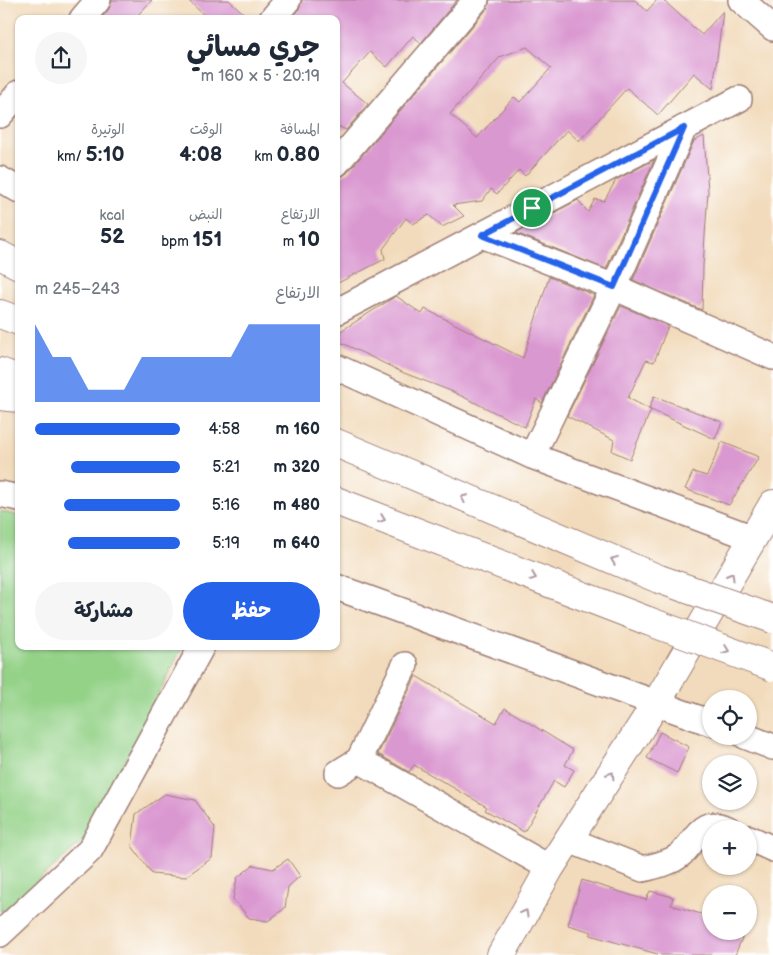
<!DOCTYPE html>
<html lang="ar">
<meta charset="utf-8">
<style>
:root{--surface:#fff;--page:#f6f6f7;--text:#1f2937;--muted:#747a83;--accent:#2563eb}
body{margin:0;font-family:"Balsamiq Sans","Playpen Sans Arabic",sans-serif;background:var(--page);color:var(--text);direction:rtl;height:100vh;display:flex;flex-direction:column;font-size:19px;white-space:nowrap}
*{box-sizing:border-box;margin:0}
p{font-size:16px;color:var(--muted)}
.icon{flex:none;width:28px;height:28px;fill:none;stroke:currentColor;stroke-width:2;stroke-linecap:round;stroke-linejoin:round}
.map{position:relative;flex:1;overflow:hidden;direction:ltr}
.drawer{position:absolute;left:15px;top:15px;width:325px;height:635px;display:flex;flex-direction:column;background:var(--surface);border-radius:10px;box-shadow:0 1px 4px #0004;direction:rtl}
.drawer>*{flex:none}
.controls{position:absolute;left:702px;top:690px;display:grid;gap:10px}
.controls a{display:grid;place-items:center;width:55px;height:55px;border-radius:50%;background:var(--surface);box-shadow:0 1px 4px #0004;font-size:25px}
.pin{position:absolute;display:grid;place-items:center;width:42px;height:42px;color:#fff;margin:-21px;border:2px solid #fff;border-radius:50%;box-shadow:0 1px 5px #0007}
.round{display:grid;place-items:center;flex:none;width:52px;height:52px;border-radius:26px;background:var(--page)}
.head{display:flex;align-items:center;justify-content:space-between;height:85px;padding:0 20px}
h1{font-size:28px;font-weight:700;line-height:38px}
.metrics{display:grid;grid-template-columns:repeat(3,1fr);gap:8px;height:85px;padding:5px 20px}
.metrics div{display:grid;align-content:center}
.metrics b{font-size:21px;font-weight:700}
.metrics small{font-size:14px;font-weight:400}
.metrics p{font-size:14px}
.chart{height:140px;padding:10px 20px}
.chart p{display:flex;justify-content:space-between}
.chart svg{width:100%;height:90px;margin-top:5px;fill:var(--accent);opacity:.7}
.primary-button{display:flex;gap:10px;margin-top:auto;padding:10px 20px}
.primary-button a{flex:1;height:58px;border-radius:30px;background:var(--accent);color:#fff;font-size:20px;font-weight:700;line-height:58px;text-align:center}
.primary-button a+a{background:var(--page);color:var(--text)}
ul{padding:0 20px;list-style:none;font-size:16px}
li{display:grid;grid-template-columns:80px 60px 1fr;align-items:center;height:38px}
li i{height:12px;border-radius:6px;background:var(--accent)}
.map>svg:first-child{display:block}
.green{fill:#94d288;stroke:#6f785a}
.building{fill:#da98d0;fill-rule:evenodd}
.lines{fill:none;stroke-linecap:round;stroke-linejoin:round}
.street-casing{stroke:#9e7d74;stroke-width:28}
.secondary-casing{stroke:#9e7d74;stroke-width:30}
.primary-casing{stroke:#9e7d74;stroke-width:30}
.street{stroke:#fff;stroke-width:25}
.secondary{stroke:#fff;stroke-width:28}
.primary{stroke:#fff;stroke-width:28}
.primary-bridge-casing{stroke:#9e7d74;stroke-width:30;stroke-linecap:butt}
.primary-bridge{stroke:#fff;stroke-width:28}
.oneway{stroke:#ae9aa0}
.route-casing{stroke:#fff;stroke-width:10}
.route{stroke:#2563eb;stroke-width:6}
</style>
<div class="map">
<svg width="773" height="955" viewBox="0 0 773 955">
<rect width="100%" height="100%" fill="#fff"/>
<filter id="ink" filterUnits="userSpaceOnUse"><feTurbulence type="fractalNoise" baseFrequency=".02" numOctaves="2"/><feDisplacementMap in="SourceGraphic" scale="10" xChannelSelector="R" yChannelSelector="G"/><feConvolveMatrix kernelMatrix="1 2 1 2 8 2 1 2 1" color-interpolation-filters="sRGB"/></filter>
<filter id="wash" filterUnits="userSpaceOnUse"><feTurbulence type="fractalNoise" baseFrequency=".0096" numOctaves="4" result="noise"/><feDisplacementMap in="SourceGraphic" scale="20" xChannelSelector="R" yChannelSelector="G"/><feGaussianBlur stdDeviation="1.12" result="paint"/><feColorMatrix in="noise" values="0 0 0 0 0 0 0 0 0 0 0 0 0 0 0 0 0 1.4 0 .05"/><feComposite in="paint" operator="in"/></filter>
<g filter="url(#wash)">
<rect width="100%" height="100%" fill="#f2dbbc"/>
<!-- green -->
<path class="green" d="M 0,511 L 19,516 L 19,646 L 183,646 L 86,838 L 4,911 L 0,911 Z"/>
<g id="blocks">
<!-- building -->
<path class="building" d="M 112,0 L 152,0 L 134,19 L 101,19 L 109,9 Z
M 188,0 L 229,0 L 250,19 L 208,19 Z
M 302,0 L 457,0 L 421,43 L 413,36 L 387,67 L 370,52 L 342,83 L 368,104 L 346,130 L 336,125 L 336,19 L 291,19 L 299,9 Z
M 490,0 L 635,0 L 647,11 L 657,0 L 663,0 L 702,35 L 723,11 L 713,89 L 694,73 L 658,115 L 627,88 L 579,141 L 567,130 L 525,176 L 519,170 L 497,194 L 491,189 L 482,201 L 453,205 L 464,216 L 442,227 L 429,215 L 413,224 L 406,218 L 383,249 L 385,259 L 336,284 L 336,178 L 341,177 L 347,173 L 487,9 ZM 527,47 L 551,68 L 520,102 L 514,97 L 477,138 L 450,114 L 500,57 Z
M 704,136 L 708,191 L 703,266 L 702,310 L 633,280 L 694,141 Z
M 654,160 L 606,269 L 516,233 L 578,200 L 588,212 L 595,199 L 604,201 L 616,180 Z
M 549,277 L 594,295 L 542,403 L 536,399 L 525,427 L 451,391 L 404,373 L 336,340 L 336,334 L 396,296 L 422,314 L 425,309 L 523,358 Z
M 621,306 L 668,326 L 654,362 L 646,360 L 628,398 L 651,410 L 630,459 L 612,451 L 614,440 L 567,416 Z
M 654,396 L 722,422 L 715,439 L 649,409 Z
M 722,442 L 759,457 L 729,505 L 685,489 L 693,472 L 707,476 Z
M 416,676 L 496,723 L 505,708 L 573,750 L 565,765 L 574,770 L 564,787 L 554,781 L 524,832 L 485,810 L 487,807 L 414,765 L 409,772 L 378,754 Z
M 660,732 L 689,747 L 677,773 L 647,758 Z
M 165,794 L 195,800 L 215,828 L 212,858 L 185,877 L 152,874 L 132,846 L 136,814 Z
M 288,859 L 300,876 L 288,887 L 285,908 L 268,921 L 249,918 L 233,899 L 237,878 L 253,865 L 273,869 Z
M 582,880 L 646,900 L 650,891 L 673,897 L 671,905 L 711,917 L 711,931 L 745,931 L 735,955 L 661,955 L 590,935 L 592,932 L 568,925 Z"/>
</g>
</g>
<g filter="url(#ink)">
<use href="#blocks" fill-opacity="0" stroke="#9e7d74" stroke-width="1"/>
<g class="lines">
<defs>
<path id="street" d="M 741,0 L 773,28
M 82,19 L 98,0
M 272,19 L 288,0
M 0,115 L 19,93
M 336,164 L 476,0
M 0,179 L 19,190
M 482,235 L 614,287 L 773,357
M 336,312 L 739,99
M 336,367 L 532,456 L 753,538
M 532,456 L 614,287 L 684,128
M 0,494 L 19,498
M 336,587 L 711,723
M 745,736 L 773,747
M 359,760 L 550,868
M 338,773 L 359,760 L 405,665
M 749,838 L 773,849
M 569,840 L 643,869 C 654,866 671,863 680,855 C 698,840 699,816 728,829
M 0,934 L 90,850 L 202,646"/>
<path id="secondary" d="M 501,955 L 550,868 L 657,702 L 773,504"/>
<path id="primary" d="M 0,255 L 19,265
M 0,314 L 19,321
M 0,372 L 19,379
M 0,396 L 19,398
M 336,443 L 659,579
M 336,501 L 648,621"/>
</defs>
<!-- street casing -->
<use href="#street" class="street-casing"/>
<!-- secondary casing -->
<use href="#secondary" class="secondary-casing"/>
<!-- primary casing -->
<use href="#primary" class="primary-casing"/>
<!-- street -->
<use href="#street" class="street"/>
<!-- secondary -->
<use href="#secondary" class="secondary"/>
<!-- primary -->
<use href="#primary" class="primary"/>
<defs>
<path id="primary-bridge" d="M 659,579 L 773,619
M 648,621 L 773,667"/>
</defs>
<!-- primary-bridge casing -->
<use href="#primary-bridge" class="primary-bridge-casing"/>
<!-- primary-bridge -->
<use href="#primary-bridge" class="primary-bridge"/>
</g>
<!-- one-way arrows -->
<defs><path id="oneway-chevron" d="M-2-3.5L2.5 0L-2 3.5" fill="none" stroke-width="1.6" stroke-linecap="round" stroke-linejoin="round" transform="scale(1.25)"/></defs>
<g class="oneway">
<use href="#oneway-chevron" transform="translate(464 498) rotate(-157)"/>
<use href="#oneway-chevron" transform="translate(382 519) rotate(21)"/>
<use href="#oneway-chevron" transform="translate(614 560) rotate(-158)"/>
<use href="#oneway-chevron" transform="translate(731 576) rotate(-60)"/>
<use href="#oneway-chevron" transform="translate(533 577) rotate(21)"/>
<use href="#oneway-chevron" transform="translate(726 650) rotate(20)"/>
<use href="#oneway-chevron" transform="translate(611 775) rotate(-58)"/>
<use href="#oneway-chevron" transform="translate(525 913) rotate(-60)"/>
</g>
</g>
<g class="lines" filter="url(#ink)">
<defs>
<path id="route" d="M 684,128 L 614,287 L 482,235 Z"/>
</defs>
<!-- route casing -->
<use href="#route" class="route-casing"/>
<!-- route -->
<use href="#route" class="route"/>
</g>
</svg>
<div class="controls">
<a><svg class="icon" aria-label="locate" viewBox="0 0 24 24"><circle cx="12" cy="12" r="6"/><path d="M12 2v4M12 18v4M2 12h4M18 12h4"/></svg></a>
<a><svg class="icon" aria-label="layers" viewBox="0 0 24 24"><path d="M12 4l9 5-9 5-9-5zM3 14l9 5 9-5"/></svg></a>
<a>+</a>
<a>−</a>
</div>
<div class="pin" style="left:532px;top:208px;background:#1e9e55"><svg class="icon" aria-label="arrive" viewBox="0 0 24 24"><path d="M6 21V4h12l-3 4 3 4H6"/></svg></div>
<section class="drawer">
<div class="head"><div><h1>جري مسائي</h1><p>20:19 · 5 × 160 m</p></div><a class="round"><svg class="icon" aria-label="share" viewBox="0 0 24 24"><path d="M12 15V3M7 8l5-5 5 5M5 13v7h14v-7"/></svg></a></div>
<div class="metrics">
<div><p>المسافة</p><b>0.80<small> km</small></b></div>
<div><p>الوقت</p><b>4:08</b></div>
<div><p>الوتيرة</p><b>5:10<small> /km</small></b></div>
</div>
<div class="metrics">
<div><p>الارتفاع</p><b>10<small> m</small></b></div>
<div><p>النبض</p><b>151<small> bpm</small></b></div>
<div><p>kcal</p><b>52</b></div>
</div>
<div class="chart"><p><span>الارتفاع</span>243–245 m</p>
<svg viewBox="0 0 160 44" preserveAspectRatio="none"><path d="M0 44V6L10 22L20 22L30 38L40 38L50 38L60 22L70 22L80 22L90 22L100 22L110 22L120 6L130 6L140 6L150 6L160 6V44z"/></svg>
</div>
<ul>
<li><b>160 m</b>4:58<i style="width:100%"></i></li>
<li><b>320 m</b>5:21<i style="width:75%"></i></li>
<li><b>480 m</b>5:16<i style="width:80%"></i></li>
<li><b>640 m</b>5:19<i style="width:77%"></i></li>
</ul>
<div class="primary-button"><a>حفظ</a><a>مشاركة</a></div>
</section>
</div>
